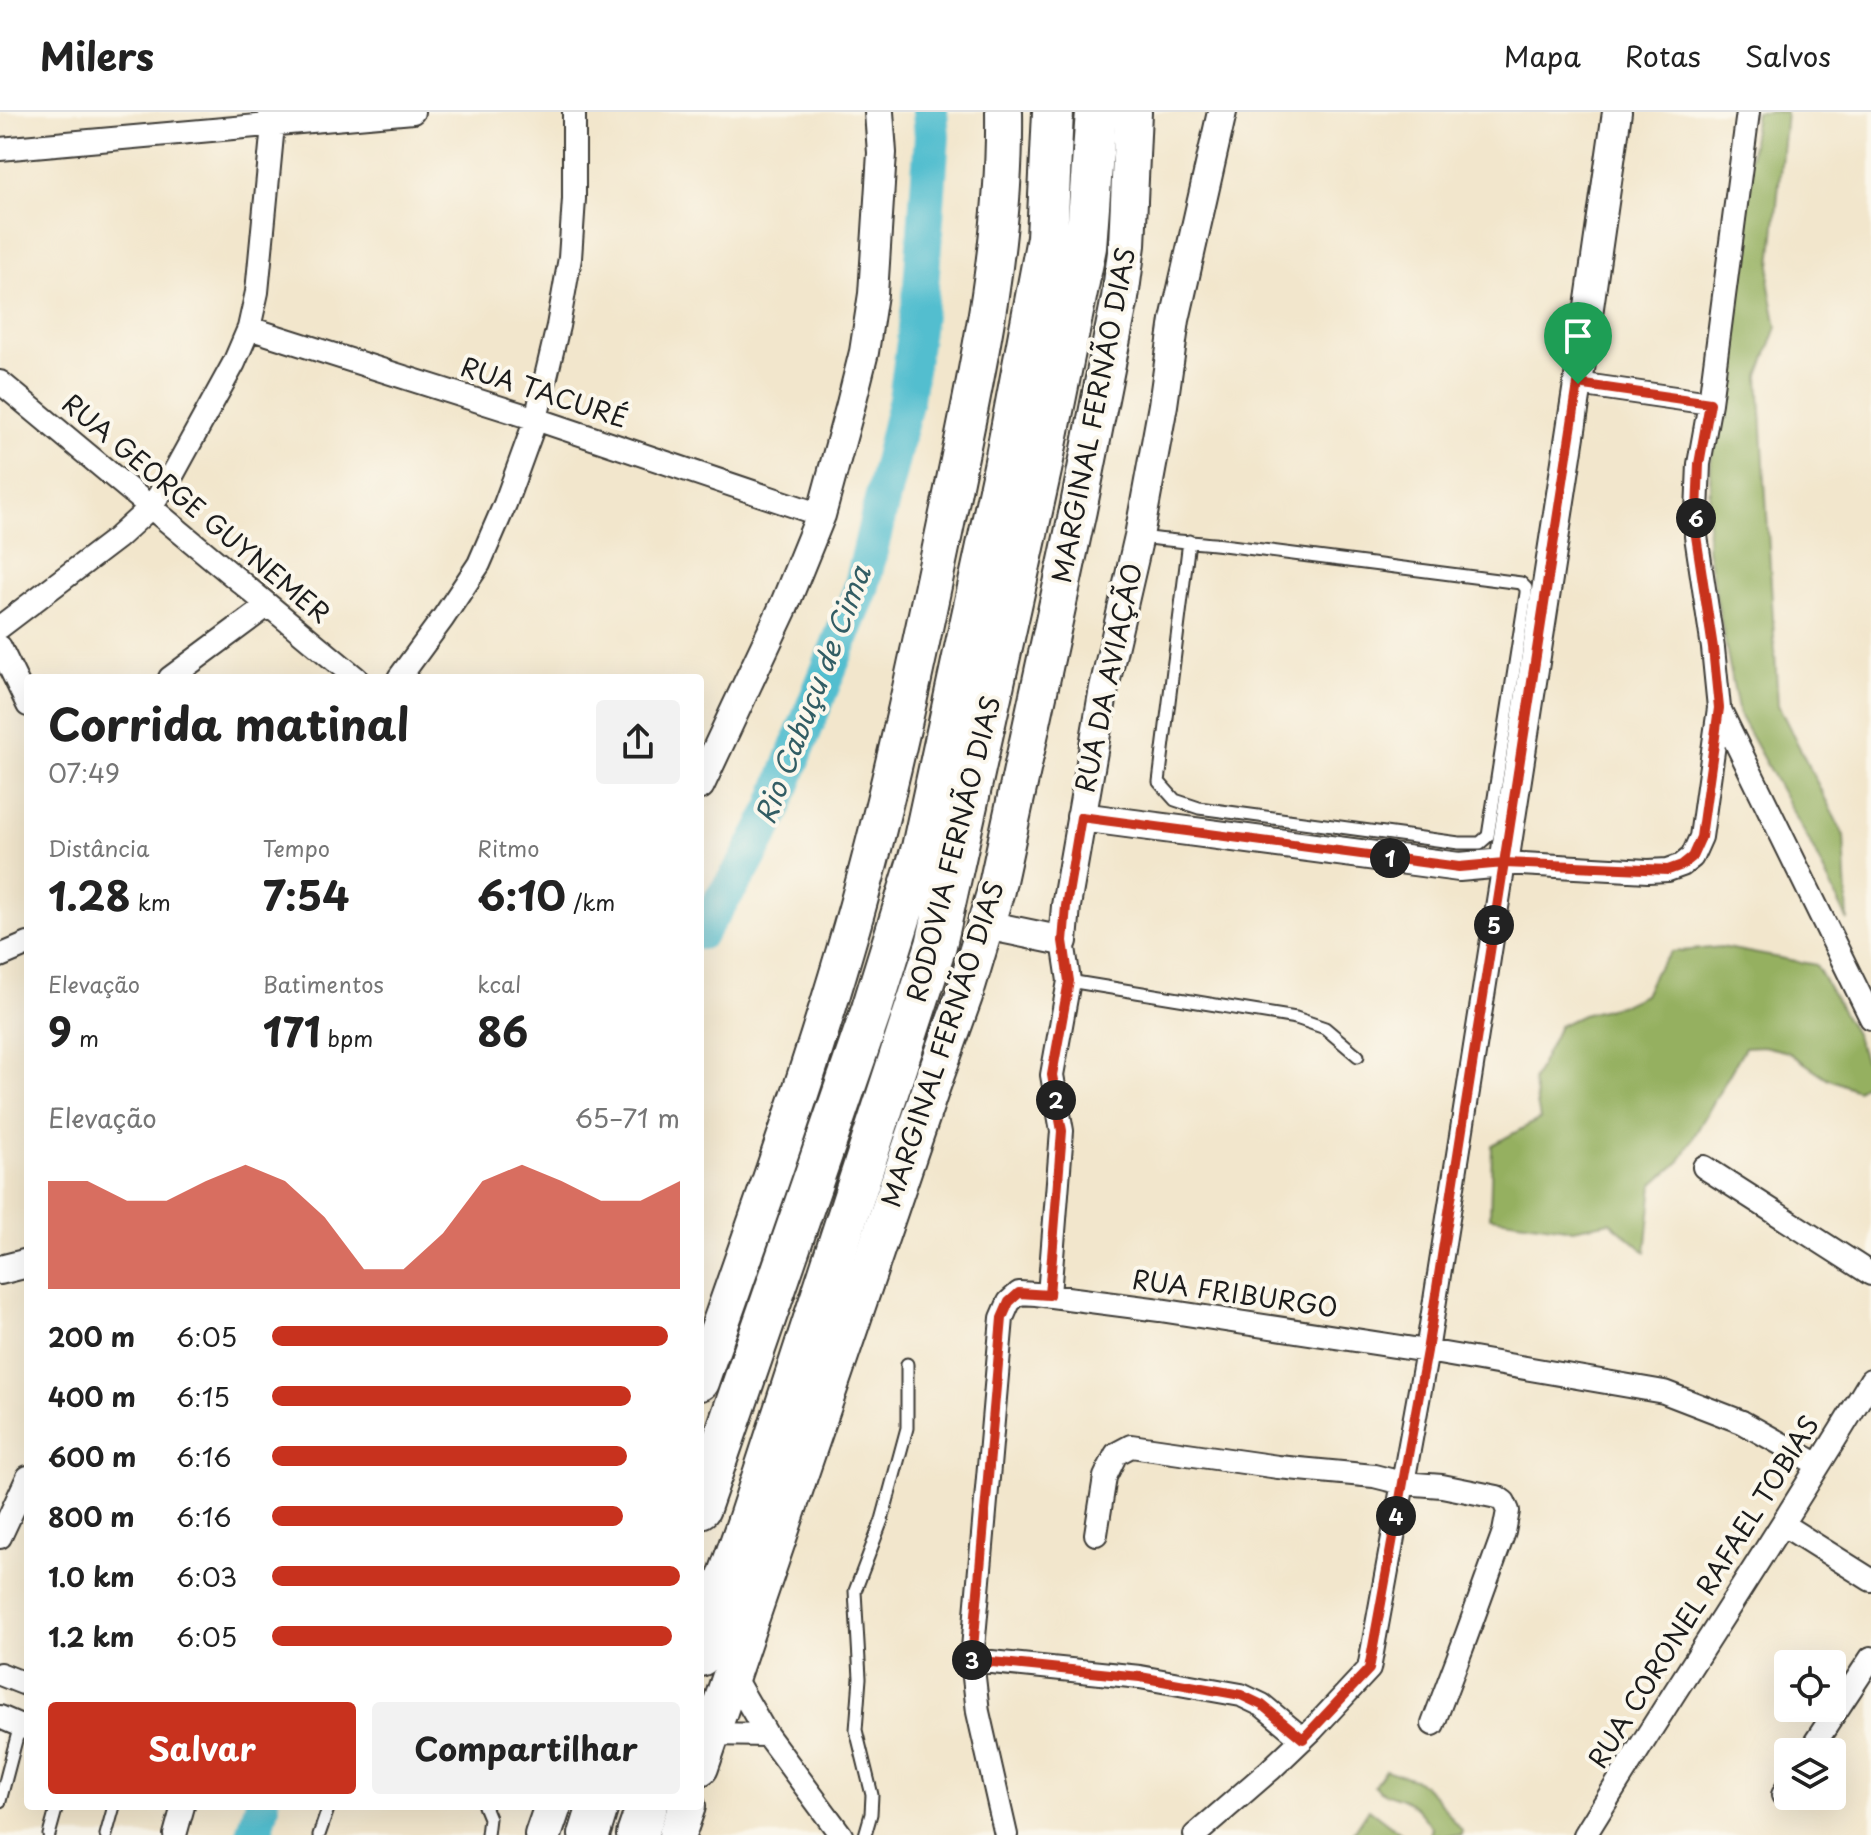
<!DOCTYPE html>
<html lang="pt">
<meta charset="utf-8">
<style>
:root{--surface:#fff;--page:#f2f2f2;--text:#222;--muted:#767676;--line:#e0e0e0;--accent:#c8321e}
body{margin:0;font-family:"Playpen Sans",sans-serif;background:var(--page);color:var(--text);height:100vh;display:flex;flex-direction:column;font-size:30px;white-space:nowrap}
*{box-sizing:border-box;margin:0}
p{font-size:26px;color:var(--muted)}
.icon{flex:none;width:44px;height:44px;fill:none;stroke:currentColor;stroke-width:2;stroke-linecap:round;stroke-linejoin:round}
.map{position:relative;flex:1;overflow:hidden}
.drawer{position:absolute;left:24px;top:562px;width:680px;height:1136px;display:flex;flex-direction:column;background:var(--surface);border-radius:8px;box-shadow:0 8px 32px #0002}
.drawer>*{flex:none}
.controls{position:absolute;left:1774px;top:1538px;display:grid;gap:16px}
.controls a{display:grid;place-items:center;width:72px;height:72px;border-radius:8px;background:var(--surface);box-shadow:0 8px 32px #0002;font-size:40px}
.pin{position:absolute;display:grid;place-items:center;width:68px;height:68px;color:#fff;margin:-82px -34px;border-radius:50% 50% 50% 0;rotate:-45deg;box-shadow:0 0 8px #0007}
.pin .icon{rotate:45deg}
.km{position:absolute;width:40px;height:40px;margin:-20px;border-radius:50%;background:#222;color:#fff;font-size:22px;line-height:40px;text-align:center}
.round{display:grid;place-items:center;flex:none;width:84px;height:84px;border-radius:8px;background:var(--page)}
.head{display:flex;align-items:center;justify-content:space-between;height:136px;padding:0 24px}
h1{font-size:44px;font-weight:700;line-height:60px}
.metrics{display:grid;grid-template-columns:repeat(3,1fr);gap:12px;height:136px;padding:8px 24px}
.metrics div{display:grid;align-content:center}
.metrics b{font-size:40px;font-weight:700}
.metrics small{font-size:22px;font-weight:400}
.metrics p{font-size:22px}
.chart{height:224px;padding:16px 24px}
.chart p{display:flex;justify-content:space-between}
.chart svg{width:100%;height:144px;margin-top:8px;fill:var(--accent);opacity:.7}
.button{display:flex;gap:16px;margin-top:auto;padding:16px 24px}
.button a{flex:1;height:92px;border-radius:8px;background:var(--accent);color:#fff;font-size:32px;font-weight:700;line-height:92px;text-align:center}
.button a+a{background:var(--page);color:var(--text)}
ul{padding:0 24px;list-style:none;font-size:26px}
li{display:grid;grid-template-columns:128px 96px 1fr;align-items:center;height:60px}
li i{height:20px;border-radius:10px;background:var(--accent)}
header{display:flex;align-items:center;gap:48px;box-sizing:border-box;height:112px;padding:0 40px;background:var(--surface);border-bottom:2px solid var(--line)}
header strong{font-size:38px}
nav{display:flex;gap:44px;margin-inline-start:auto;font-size:28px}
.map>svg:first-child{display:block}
.forest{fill:#95b061;stroke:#58663e;stroke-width:2}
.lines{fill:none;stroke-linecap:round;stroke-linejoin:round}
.river{stroke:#53becf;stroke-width:36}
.service-casing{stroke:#3c3a36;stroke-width:15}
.minor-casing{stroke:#3c3a36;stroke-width:26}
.tertiary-casing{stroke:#3c3a36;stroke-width:32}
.trunk-casing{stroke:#3c3a36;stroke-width:40}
.motorway-casing{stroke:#3c3a36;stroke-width:44}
.service{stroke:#fff;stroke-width:11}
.minor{stroke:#fff;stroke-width:22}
.tertiary{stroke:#fff;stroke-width:28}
.trunk{stroke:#fff;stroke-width:36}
.motorway{stroke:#fff;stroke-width:40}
.route-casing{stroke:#fff;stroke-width:16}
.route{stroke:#c8321e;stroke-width:10}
.labels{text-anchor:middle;stroke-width:8;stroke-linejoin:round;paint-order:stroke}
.street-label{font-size:26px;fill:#1c1c1c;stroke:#fbf7ec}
.water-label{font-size:28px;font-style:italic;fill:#325d64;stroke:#fbf7ec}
</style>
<header>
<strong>Milers</strong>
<nav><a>Mapa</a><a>Rotas</a><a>Salvos</a></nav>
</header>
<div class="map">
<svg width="1871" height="1723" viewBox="0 0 1871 1723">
<rect width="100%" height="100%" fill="#fbf7ec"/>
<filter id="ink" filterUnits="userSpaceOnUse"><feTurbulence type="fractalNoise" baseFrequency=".0125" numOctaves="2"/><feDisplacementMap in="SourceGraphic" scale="16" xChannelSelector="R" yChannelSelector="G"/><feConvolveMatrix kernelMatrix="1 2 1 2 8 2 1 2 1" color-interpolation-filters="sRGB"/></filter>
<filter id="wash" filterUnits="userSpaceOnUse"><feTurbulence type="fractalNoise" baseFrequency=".006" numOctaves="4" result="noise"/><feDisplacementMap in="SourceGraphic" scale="32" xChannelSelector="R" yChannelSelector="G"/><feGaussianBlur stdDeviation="1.8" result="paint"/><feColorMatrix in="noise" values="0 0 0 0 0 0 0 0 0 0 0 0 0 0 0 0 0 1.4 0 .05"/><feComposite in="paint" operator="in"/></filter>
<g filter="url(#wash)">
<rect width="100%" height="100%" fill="#f2e6cc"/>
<!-- forest -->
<path class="forest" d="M 1756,0 L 1786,0 L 1769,174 L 1777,215 L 1759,264 L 1778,593 L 1844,724 L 1848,809 L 1808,727 L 1739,603 L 1707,437 L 1711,349 Z
M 1721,835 L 1816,853 L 1856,924 L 1871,968 L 1857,978 L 1827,966 L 1788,940 L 1763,934 L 1745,935 L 1680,1049 L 1653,1073 L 1646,1140 L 1610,1110 L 1573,1117 L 1490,1105 L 1492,1033 L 1540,1007 L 1533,969 L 1559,914 L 1582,903 L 1625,892 L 1644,883 L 1654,861 L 1671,840 Z
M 1385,1658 L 1417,1668 L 1435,1684 L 1462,1719 L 1462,1723 L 1430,1723 L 1432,1715 C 1424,1706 1416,1693 1404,1688 C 1390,1682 1386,1684 1374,1674 Z
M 1369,1697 L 1403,1723 L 1352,1723 Z"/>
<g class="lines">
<!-- river -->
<path class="river" d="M 700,820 L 743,756 L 774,698 L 797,636 L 861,477 L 906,287 L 920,188 L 932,24 L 930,0
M 254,1723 L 262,1694"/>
</g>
</g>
<g filter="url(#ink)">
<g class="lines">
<defs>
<path id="service" d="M 1141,425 C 1168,429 1196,430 1223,433 L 1521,471 L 1526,476 L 1526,481 L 1488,724 L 1480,731 L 1459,731 L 1199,696 L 1175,688 L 1159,670 L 1189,429
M 1069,869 L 1296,906 L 1325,916 L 1358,944
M 0,1689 L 20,1613
M 484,1694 L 489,1706 L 487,1723
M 49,1723 L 57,1694
M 106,1723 L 114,1694
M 319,1723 L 329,1694
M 865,1723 L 871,1702 L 872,1683 L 856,1618 L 860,1566 L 855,1479 L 882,1408 L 907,1316 L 907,1252"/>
<path id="minor" d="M 1748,0 L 1710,291 L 1699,352 L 1696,424 L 1713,536 L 1719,596 L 1871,906
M 0,37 L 413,0
M 249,216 L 536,307 L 821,403
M 0,270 L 356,566
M 1578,272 L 1710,291
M 0,515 L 117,426 L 151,395 L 173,362 L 234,251 L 249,216 L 257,180 L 273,13 L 270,0
M 0,535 L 28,593
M 170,566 L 267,494
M 399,566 L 443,506 L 479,452 L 505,392 L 536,307 L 558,214 L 570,146 L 574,87 L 574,0
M 0,844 L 28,832
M 1704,1055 L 1871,1162
M 1049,1183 L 1062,1019 L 1052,963 L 1069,869 L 1063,829
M 1782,1412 L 1871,1468
M 1096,1422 L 1105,1365 L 1116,1342 L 1131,1334 L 1278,1355 L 1374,1364 L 1402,1371 L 1442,1374 L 1497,1385 L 1504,1390 L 1508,1399 L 1504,1420 L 1466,1525 L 1433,1612
M 0,1425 L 28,1365
M 972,1548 L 1140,1565 L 1241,1583 L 1262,1593 L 1303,1627
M 731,1561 L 767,1623 L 841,1723
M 0,1562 L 28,1573
M 0,1605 L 28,1617
M 711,1622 L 767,1623
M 1809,1640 L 1871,1546
M 1783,1683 L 1788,1674
M 175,1723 L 183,1694
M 1006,1723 L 978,1600 L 972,1548 L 1002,1206 L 1009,1190 L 1019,1181 L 1036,1182 L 1160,1198 L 1427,1239 L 1664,1280 L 1742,1310 L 1819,1353
M 1195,1723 L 1270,1658 L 1313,1617 L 1369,1557 L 1427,1239 L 1504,751 L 1648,759 L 1668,758 L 1682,753 L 1692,745 L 1701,725 L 1719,596
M 1585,1723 C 1679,1570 1779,1422 1871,1268"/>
<path id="tertiary" d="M 700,673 L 784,494 L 821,403 L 850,296 L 864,240 L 873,182 L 882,41 L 879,0
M 1081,705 L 1459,755 L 1504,751 L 1578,272 L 1617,0
M 986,813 L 1063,829 L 1066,794 L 1104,576 L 1139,424 L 1163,293 L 1175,208 L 1222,0
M 0,1158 L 28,1151"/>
<path id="trunk" d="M 700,1270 C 753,1119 808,968 852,814 C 891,677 920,537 949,397 C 976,266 1006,134 1004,0
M 700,1655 L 930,979 L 964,884 L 996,778 L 1078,398 L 1120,186 L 1127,133 L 1133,0
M 543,1723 L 553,1694
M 677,1723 L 687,1694"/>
<path id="motorway" d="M 700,1396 L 872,897 L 922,736 L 1004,355 L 1047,126 L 1053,0
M 700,1544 L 747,1412 L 936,833 L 1041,358 L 1086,135 L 1096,0
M 589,1723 L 598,1694
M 637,1723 L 647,1694"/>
</defs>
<!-- service casing -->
<use href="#service" class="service-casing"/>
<!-- minor casing -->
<use href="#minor" class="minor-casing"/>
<!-- tertiary casing -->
<use href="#tertiary" class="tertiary-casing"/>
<!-- trunk casing -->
<use href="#trunk" class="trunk-casing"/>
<!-- motorway casing -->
<use href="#motorway" class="motorway-casing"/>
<!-- service -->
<use href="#service" class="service"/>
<!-- minor -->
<use href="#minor" class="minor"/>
<!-- tertiary -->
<use href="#tertiary" class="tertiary"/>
<!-- trunk -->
<use href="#trunk" class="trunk"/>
<!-- motorway -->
<use href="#motorway" class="motorway"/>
</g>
</g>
<g class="lines" filter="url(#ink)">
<defs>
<path id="route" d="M 1578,272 L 1504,751 L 1459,755 L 1081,705 L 1066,794 L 1063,829 L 1069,869 L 1052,963 L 1062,1019 L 1049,1183 L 1019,1181 L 1009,1190 L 1002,1206 L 972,1548 L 1140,1565 L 1241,1583 L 1262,1593 L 1303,1627 L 1369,1557 L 1427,1239 L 1504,751 L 1668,758 L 1682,753 L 1692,745 L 1701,725 L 1719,596 L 1713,536 L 1696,424 L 1699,352 L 1710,291 L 1578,272"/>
</defs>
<!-- route casing -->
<use href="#route" class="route-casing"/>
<!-- route -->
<use href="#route" class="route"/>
</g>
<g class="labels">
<!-- street labels -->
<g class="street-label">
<text transform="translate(544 281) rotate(18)" y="9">RUA TACURÉ</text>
<text transform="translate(1094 303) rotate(-79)" y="9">MARGINAL FERNÃO DIAS</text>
<text transform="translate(196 397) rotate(40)" y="9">RUA GEORGE GUYNEMER</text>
<text transform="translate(1109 566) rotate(-78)" y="9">RUA DA AVIAÇÃO</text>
<text transform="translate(954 737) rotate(-76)" y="9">RODOVIA FERNÃO DIAS</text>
<text transform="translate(943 932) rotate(-72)" y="9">MARGINAL FERNÃO DIAS</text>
<text transform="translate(1235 1182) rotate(8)" y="9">RUA FRIBURGO</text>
<text transform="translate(1704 1480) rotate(-58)" y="9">RUA CORONEL RAFAEL TOBIAS</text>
</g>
<!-- water labels -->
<g class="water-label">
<text transform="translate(813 583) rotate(-69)" y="10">Rio Cabuçu de Cima</text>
</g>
</g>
</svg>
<div class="controls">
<a><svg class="icon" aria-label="locate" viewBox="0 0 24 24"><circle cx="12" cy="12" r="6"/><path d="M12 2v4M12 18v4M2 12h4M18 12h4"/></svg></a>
<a><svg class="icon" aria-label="layers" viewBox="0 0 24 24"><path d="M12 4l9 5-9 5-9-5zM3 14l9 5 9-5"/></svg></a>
</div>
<div class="pin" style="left:1578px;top:272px;background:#1e9e55"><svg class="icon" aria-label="arrive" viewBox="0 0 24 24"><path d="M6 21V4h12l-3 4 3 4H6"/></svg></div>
<b class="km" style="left:1390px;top:746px">1</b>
<b class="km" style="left:1056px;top:988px">2</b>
<b class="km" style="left:972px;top:1548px">3</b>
<b class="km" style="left:1396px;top:1404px">4</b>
<b class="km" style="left:1494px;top:813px">5</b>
<b class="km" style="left:1696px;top:406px">6</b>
<section class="drawer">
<div class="head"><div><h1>Corrida matinal</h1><p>07:49</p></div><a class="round"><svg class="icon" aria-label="share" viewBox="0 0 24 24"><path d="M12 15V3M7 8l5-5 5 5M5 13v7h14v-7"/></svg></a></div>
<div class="metrics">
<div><p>Distância</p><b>1.28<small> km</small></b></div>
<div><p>Tempo</p><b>7:54</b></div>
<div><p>Ritmo</p><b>6:10<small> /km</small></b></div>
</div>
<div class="metrics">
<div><p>Elevação</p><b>9<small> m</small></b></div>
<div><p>Batimentos</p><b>171<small> bpm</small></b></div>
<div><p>kcal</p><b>86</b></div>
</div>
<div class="chart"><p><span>Elevação</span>65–71 m</p>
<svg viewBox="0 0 160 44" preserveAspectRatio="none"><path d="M0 44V11L10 11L20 17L30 17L40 11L50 6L60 11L70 22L80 38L90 38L100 27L110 11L120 6L130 11L140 17L150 17L160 11V44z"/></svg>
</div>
<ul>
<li><b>200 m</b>6:05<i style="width:97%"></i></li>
<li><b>400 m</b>6:15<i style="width:88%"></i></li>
<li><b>600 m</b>6:16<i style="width:87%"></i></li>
<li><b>800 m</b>6:16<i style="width:86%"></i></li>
<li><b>1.0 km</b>6:03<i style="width:100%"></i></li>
<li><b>1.2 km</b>6:05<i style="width:98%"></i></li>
</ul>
<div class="button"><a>Salvar</a><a>Compartilhar</a></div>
</section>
</div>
